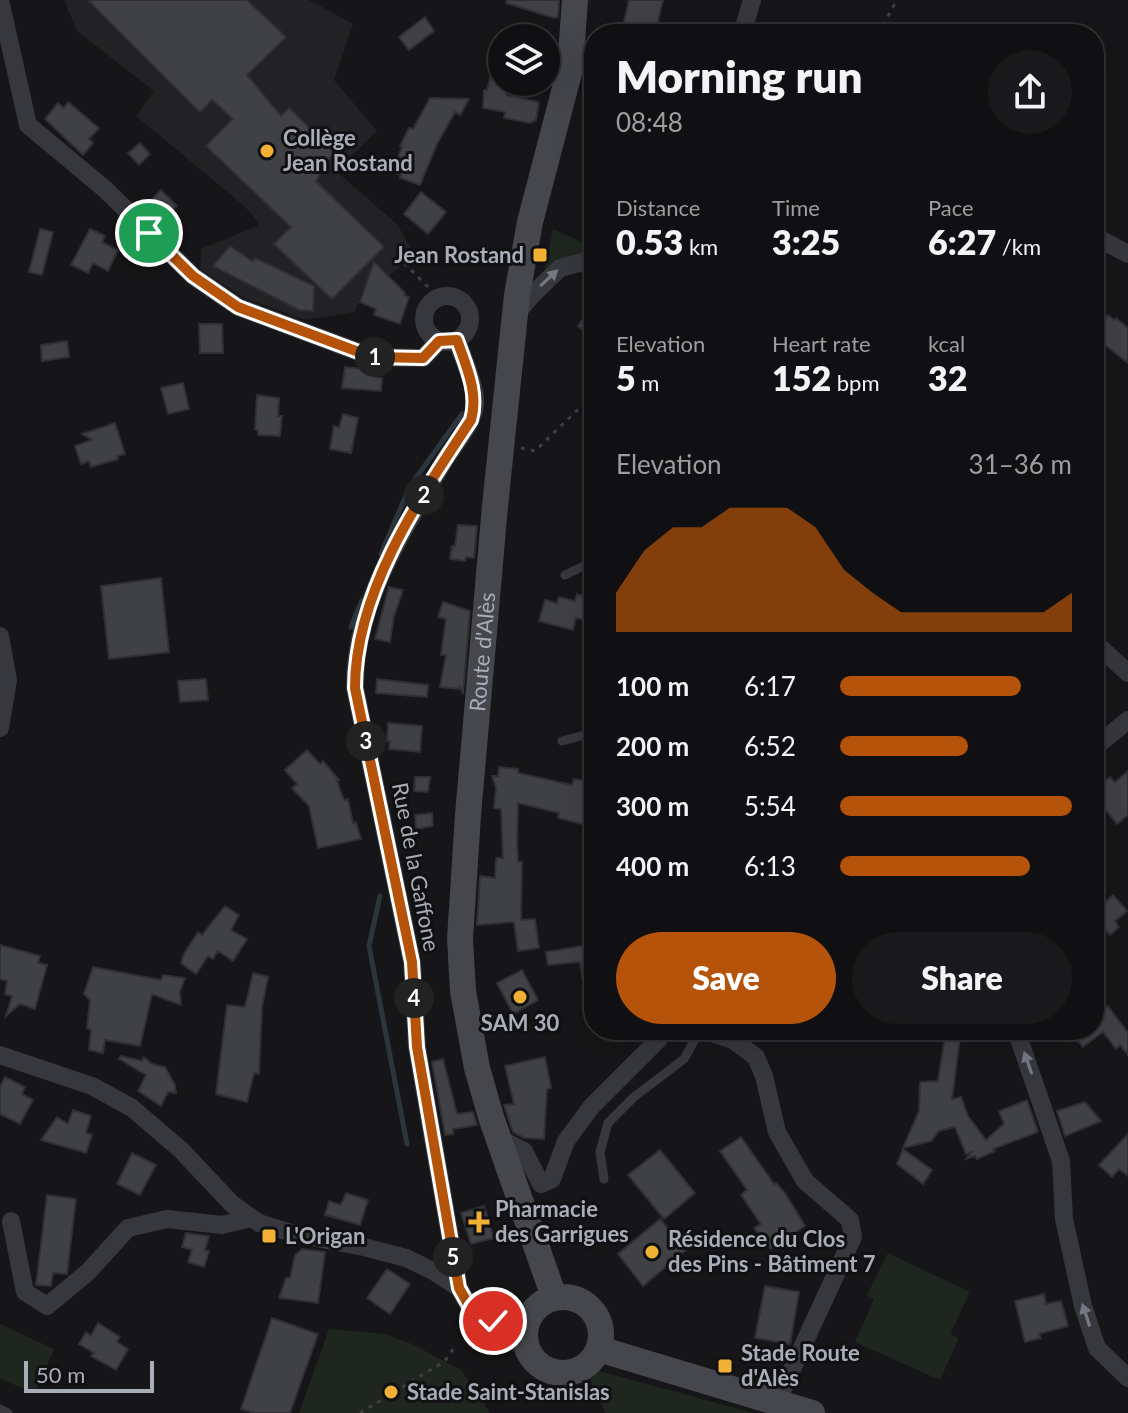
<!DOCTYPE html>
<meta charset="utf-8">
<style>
:root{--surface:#101012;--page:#19191b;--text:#f1f3f6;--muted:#9c9d9f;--line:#303032;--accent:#b45309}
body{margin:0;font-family:Lato,sans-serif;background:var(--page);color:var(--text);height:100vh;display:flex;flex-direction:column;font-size:30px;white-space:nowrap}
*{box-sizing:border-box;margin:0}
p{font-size:26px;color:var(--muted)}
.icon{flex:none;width:44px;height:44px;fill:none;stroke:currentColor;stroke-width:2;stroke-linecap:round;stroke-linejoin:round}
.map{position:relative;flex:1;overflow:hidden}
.side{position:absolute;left:584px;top:24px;width:520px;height:1016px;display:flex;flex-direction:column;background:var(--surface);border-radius:32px;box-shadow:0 8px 32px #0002,0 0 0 2px var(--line)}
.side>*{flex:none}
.controls{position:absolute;left:488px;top:24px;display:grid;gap:16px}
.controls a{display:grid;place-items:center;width:72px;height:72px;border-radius:50%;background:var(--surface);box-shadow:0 8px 32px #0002,0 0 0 2px var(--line);font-size:40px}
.scale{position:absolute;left:24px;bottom:20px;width:130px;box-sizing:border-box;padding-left:8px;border:4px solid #a8adb8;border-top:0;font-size:22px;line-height:28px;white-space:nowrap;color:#a8adb8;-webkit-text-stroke:6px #111113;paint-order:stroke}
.pin{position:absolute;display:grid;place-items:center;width:68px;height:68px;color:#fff;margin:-34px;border:4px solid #fff;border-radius:50%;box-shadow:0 2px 8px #0007}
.km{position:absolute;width:40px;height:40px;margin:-20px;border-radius:50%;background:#222;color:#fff;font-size:22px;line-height:40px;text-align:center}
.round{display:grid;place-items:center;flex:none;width:84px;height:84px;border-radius:42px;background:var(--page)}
.head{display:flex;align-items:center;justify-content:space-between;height:136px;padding:0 32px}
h1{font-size:44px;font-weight:800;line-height:60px}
.stats{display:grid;grid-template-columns:repeat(3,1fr);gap:12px;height:136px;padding:8px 32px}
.stats div{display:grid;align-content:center}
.stats b{font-size:34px;font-weight:800}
.stats small{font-size:22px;font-weight:400}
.stats p{font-size:22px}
.chart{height:224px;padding:16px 32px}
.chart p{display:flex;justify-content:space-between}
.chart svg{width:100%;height:144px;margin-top:8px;fill:var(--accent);opacity:.7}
.cta{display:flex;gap:16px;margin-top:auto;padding:16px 32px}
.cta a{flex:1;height:92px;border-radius:48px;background:var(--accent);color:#fff;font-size:32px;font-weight:800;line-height:92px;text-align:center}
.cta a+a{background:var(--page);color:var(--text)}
ul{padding:0 32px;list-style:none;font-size:26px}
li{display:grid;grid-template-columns:128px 96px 1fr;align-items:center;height:60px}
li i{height:20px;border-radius:10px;background:var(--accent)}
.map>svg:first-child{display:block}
.built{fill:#222225}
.green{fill:#1e261f}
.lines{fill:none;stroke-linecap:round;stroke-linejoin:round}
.stream{stroke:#2c353c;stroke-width:5}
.building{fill:#404145;stroke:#303034;stroke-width:2}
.path{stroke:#3d3f44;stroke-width:3;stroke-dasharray:4 6;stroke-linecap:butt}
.service{stroke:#37383d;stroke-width:9}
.minor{stroke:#37383d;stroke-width:18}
.secondary{stroke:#45474d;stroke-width:26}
.oneway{fill:#757881}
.route-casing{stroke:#fff;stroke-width:16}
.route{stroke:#b45309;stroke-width:10}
.poi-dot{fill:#f2b134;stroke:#111113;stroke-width:3}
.labels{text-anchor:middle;stroke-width:6;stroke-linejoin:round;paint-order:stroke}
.poi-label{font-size:22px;font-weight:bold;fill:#a8adb8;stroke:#111113;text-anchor:start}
.street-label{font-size:22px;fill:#a8adb8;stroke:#111113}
</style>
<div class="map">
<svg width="1128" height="1413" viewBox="0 0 1128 1413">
<rect width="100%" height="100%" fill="#161618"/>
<!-- built -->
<path class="built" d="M 64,0 L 309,0 L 353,24 L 334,80 L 377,131 L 336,171 L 398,225 L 414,255 L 383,280 L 363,289 L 355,312 L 305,320 L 246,299 L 200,269 L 201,249 L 258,226 L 256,219 L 243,205 L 136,116 L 154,91 L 77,31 Z"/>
<!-- green -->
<path class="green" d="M 553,229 L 594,247 L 594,254 L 543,278 Z
M 888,1253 L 970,1292 L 950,1334 L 959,1338 L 940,1380 L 855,1342 L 874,1299 L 867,1295 Z
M 0,1324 L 54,1349 L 34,1394 L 0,1378 Z
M 329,1329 L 384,1334 L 412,1344 L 461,1370 L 490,1413 L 299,1413 Z
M 595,1370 L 754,1413 L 606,1413 L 590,1380 Z"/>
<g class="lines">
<!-- stream -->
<path class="stream" d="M 381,554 L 410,486 L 462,414
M 351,627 L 362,600
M 380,896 L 369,946 L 407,1144"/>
</g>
<!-- building -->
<path class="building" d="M 88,0 L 247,0 L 286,37 L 247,75 L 281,116 L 289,108 L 334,152 L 316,181 L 384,247 L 332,299 L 274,244 L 291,227 L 206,146 L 233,119 L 212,100 L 200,112 Z
M 507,0 L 559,0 L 558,17 L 554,18 L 506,3 Z
M 629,0 L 663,0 L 655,34 L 621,34 Z
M 425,17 L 434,31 L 409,50 L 399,37 Z
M 497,51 L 502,52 L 502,82 L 510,82 L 507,95 L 539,102 L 536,120 L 530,123 L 504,118 L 505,112 L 483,108 L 484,90 L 487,90 Z
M 430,98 L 469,99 L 460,115 L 455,112 L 437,144 L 420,185 L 400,178 L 401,175 L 392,172 L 402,147 L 400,146 L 409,128 L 413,129 Z
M 68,102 L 99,128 L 89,139 L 93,143 L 83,155 L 45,119 L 58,103 L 64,108 Z
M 140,143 L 150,154 L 139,165 L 128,153 Z
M 161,190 L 177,206 L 158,224 L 142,209 Z
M 421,192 L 446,212 L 428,234 L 404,214 Z
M 40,229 L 53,232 L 42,275 L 29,272 Z
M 90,229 L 105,236 L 102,242 L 118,250 L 108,271 L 93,263 L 88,273 L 71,265 Z
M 230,246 L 253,262 L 255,258 L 314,286 L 313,311 L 299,310 L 213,266 Z
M 374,262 L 405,293 L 404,295 L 409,297 L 400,324 L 374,315 L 376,309 L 360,302 Z
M 594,303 L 594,338 L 578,326 Z
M 1108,315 L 1114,320 L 1116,318 L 1128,328 L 1128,363 L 1105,345 L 1094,358 L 1094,331 Z
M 199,324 L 222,324 L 223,353 L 200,353 Z
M 67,341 L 69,357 L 42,361 L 41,345 Z
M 345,367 L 375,370 L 374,377 L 382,378 L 381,391 L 342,388 Z
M 183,383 L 189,409 L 168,414 L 161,388 Z
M 257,395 L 279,398 L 278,416 L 282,416 L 280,436 L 258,435 L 258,430 L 255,430 Z
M 343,414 L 358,418 L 351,453 L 330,449 L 334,426 L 339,428 Z
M 115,423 L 125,454 L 117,456 L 118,459 L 91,467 L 89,461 L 81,464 L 75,446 L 92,440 L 82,434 Z
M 458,525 L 477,526 L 474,558 L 466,557 L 465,561 L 450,559 L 452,546 L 455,546 Z
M 587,574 L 594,576 L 594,622 L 576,618 L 573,630 L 539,621 L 545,600 L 557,603 L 559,597 L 575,601 L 577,594 L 582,596 Z
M 161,578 L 169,652 L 109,659 L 101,586 Z
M 389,587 L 403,590 L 394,616 L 390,642 L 375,639 Z
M 443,602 L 470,611 L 463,694 L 459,685 L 459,689 L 440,687 L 446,655 L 441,655 L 446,619 L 438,617 Z
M 206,679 L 208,700 L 180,702 L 178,681 Z
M 377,679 L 428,685 L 427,697 L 376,693 Z
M 388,723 L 422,726 L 420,752 L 389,749 L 390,741 L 387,741 Z
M 307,750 L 320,764 L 323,761 L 339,780 L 337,781 L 344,800 L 348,799 L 353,823 L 356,822 L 361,839 L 318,848 L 309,806 L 292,788 L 297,784 L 285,770 Z
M 499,767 L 518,769 L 518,773 L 572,785 L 574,779 L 594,782 L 594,827 L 558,818 L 559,813 L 518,803 L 517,844 L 518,862 L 522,862 L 521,920 L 535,919 L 539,948 L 518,951 L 514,922 L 477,925 L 480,876 L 495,878 L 496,858 L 503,858 L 501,809 L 494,808 L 496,788 L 492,776 L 498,776 Z
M 1128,771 L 1128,815 L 1117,824 L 1094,795 L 1094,790 L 1110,777 L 1115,782 Z
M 415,777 L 430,777 L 428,792 L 414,791 Z
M 432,813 L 433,826 L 416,829 L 415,815 Z
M 1113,895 L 1127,911 L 1115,921 L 1119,927 L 1110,935 L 1105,930 L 1094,940 L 1094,912 Z
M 225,906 L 239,915 L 231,930 L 247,939 L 233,961 L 218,951 L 213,959 L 208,956 L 196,974 L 181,963 L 184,954 L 198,932 L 202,935 Z
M 594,944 L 594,1002 L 586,1003 L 580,962 L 548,965 L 546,952 Z
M 0,945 L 40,956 L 38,963 L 47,965 L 35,1009 L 20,1004 L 6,1016 L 12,996 L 5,994 L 7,981 L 0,979 Z
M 93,967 L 161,980 L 163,975 L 185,978 L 180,992 L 181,1005 L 152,994 L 140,1046 L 105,1040 L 103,1053 L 89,1050 L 91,1030 L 87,1028 L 90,1000 L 84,994 Z
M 522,970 L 538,1000 L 513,1014 L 497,983 Z
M 253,973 L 268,977 L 262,1007 L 259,1074 L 254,1073 L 247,1102 L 216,1094 L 227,1005 L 245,1007 Z
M 1108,1006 L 1128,1033 L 1128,1055 L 1120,1045 L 1116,1049 L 1103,1032 L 1083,1047 L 1069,1030 L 1094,1030 L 1094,1016 Z
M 946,1030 L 961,1030 L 952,1099 L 961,1097 L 968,1116 L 986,1140 L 1004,1124 L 999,1111 L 1027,1100 L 1038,1132 L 993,1149 L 995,1151 L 977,1159 L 975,1156 L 966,1159 L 972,1152 L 966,1154 L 955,1127 L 939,1131 L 931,1141 L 903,1148 L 919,1111 L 920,1082 L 938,1081 Z
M 121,1056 L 142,1061 L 144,1057 L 152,1064 L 165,1067 L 175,1085 L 176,1093 L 168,1092 L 161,1106 L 138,1091 L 146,1075 L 119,1059 Z
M 545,1057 L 551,1088 L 547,1089 L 544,1139 L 524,1138 L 513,1132 L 504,1105 L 514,1104 L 505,1066 Z
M 443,1059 L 457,1114 L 473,1112 L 477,1125 L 453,1129 L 453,1134 L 445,1135 L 432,1062 Z
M 5,1077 L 25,1087 L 22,1094 L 33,1100 L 20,1124 L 0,1114 L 0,1087 Z
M 1085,1102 L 1101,1121 L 1065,1136 L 1057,1111 Z
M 73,1110 L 91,1116 L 86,1133 L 92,1135 L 86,1153 L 41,1140 L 57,1117 L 68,1124 Z
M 1128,1134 L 1128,1176 L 1119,1169 L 1112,1177 L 1099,1165 Z
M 741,1137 L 774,1184 L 776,1183 L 785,1193 L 805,1226 L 771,1249 L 754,1228 L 761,1224 L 741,1195 L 747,1190 L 720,1151 Z
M 903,1149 L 932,1170 L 923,1184 L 897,1164 Z
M 660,1150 L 695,1193 L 664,1219 L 628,1175 Z
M 132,1153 L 156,1165 L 140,1195 L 117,1184 Z
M 346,1193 L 368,1200 L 360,1225 L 325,1215 L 329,1201 L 341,1205 Z
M 47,1195 L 76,1199 L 67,1274 L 53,1273 L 51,1286 L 36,1285 Z
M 484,1206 L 494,1238 L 471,1244 L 461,1213 Z
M 660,1219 L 686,1250 L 643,1286 L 618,1254 Z
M 186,1233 L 209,1236 L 205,1250 L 209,1251 L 204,1267 L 188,1262 L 192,1250 L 182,1247 Z
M 302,1249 L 325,1252 L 318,1303 L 279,1298 L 286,1278 L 290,1278 L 295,1255 Z
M 387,1269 L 410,1284 L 390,1314 L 367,1298 Z
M 765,1286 L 799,1292 L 790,1344 L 755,1338 Z
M 1044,1294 L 1046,1304 L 1061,1301 L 1068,1326 L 1039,1334 L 1041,1338 L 1025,1342 L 1015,1301 Z
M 272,1318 L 318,1334 L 290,1413 L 254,1413 L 241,1409 Z
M 98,1323 L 120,1337 L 117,1342 L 128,1349 L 116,1370 L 91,1356 L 94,1353 L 79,1344 L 86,1332 L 91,1336 Z"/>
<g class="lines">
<!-- path -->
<path class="path" d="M 878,34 L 897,0
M 404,263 L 438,297
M 521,448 L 535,451 L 594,394
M 360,1413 L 445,1361 L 453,1349"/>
<!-- service -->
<path class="service" d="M 565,575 L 586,565 L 594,569
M 562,741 L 585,735 L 594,744
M 604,1179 L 600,1152 L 608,1123 L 634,1097 L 684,1059 L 700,1030
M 0,1409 L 8,1413"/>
<!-- minor -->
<path class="minor" d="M 0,0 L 28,125 L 106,190 L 193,276 L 238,307 L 372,357 L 423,358 L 439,341
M 742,34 L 752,0
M 1094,236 L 1128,254
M424 319a23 23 0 1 1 46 0a23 23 0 1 1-46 0Z
M 515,315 L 533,294 L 560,268 L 594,259
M 457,340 C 462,357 477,388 475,405 C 473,426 453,445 443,463 C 402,533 354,604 355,688 L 412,962 L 417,1047 L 459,1288
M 0,636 L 8,680 L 0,728
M 1094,642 L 1128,673
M 1094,748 L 1128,720
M 703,1030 L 733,1040 L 756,1057 L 764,1076 L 777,1132 L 805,1181 L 850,1220 L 853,1237 L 776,1404
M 1016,1030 L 1061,1161 L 1064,1219 L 1083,1306 L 1097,1348 L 1128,1378
M 0,1055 L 92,1086 L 132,1108 L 181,1150 L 232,1204 L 259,1223 L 295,1234 L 364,1247 L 406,1258 L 433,1271 L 459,1288 L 468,1304 L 493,1321 L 525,1330
M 500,1139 L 524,1151 L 541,1184 L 552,1179 L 566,1141 L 592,1106 L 659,1039 L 664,1030
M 11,1221 L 25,1292 L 47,1306 L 88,1272 L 128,1228 L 167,1219 L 222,1225 L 251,1218"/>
<!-- secondary -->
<g class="secondary">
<circle cx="563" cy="1335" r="38"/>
<path id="s1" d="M 554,1297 L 491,1117 L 477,1068 L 463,991 L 460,939 L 468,815 L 495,506 L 517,295 L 530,222 L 570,69 L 575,0"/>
<path d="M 599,1349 L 812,1413"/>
</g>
</g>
<!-- one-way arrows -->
<defs><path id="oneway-solid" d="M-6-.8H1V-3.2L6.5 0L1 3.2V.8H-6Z" transform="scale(2)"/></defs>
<g class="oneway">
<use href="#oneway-solid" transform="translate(549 278) rotate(-43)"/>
<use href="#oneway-solid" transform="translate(1028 1063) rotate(-109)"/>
<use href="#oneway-solid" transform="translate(1086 1315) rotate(-108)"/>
</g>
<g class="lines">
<defs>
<path id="route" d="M 149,233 L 193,276 L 238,307 L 372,357 L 423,358 L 439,341 L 457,340 C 466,366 479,393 471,420 C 420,497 355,592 355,688 L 412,962 L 417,1047 L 459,1288 L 468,1304 L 493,1321"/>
</defs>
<!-- route casing -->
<use href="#route" class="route-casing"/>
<!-- route -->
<use href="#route" class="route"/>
</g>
<!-- markers -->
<g class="poi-dot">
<circle cx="267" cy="151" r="8"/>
<rect x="532" y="247" width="16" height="16" rx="4"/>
<circle cx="520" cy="997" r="8"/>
<path d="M475 1210h8v8h8v8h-8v8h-8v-8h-8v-8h8z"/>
<rect x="261" y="1228" width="16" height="16" rx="4"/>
<circle cx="652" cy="1252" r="8"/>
<rect x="717" y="1358" width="16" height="16" rx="4"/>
<circle cx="391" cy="1392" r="8"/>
</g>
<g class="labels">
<!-- poi labels -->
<g class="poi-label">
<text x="283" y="146">Collège<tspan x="283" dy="25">Jean Rostand</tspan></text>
<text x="524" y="263" text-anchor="end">Jean Rostand</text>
<text x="520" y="1031" text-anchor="middle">SAM 30</text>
<text x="495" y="1217">Pharmacie<tspan x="495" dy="25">des Garrigues</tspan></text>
<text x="285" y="1244">L'Origan</text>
<text x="668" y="1247">Résidence du Clos<tspan x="668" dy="25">des Pins - Bâtiment 7</tspan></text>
<text x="741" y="1361">Stade Route<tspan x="741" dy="25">d'Alès</tspan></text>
<text x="407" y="1400">Stade Saint-Stanislas</text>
</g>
<!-- street labels -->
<g class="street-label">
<text dy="8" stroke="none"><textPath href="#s1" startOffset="660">Route d'Alès</textPath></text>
<text transform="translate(416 867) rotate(79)" y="8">Rue de la Gaffone</text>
</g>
</g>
</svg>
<div class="controls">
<a><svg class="icon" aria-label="layers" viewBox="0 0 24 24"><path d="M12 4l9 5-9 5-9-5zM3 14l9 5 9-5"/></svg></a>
</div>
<div class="scale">50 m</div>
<div class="pin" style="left:149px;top:233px;background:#1e9e55"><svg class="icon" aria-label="arrive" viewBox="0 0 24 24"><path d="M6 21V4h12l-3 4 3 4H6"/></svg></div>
<div class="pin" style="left:493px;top:1321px;background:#d93025"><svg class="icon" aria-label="check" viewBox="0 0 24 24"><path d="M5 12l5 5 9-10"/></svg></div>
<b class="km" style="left:375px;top:357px">1</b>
<b class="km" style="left:424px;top:495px">2</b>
<b class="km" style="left:366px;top:741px">3</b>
<b class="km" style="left:414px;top:998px">4</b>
<b class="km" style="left:453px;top:1257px">5</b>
<section class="side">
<div class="head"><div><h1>Morning run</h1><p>08:48</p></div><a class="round"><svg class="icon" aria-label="share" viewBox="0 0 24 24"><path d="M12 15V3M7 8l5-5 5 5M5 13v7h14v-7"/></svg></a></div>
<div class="stats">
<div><p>Distance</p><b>0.53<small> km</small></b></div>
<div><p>Time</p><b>3:25</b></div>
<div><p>Pace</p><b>6:27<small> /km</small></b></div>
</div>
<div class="stats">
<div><p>Elevation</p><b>5<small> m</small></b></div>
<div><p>Heart rate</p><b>152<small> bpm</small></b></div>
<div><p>kcal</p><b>32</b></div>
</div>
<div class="chart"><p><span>Elevation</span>31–36 m</p>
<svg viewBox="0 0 160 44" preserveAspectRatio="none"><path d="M0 44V32L10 19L20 12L30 12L40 6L50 6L60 6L70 12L80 25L90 32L100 38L110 38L120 38L130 38L140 38L150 38L160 32V44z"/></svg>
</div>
<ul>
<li><b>100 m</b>6:17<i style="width:78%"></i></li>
<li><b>200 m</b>6:52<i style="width:55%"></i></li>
<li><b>300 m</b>5:54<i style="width:100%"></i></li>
<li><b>400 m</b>6:13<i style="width:82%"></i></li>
</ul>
<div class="cta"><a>Save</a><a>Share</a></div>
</section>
</div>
